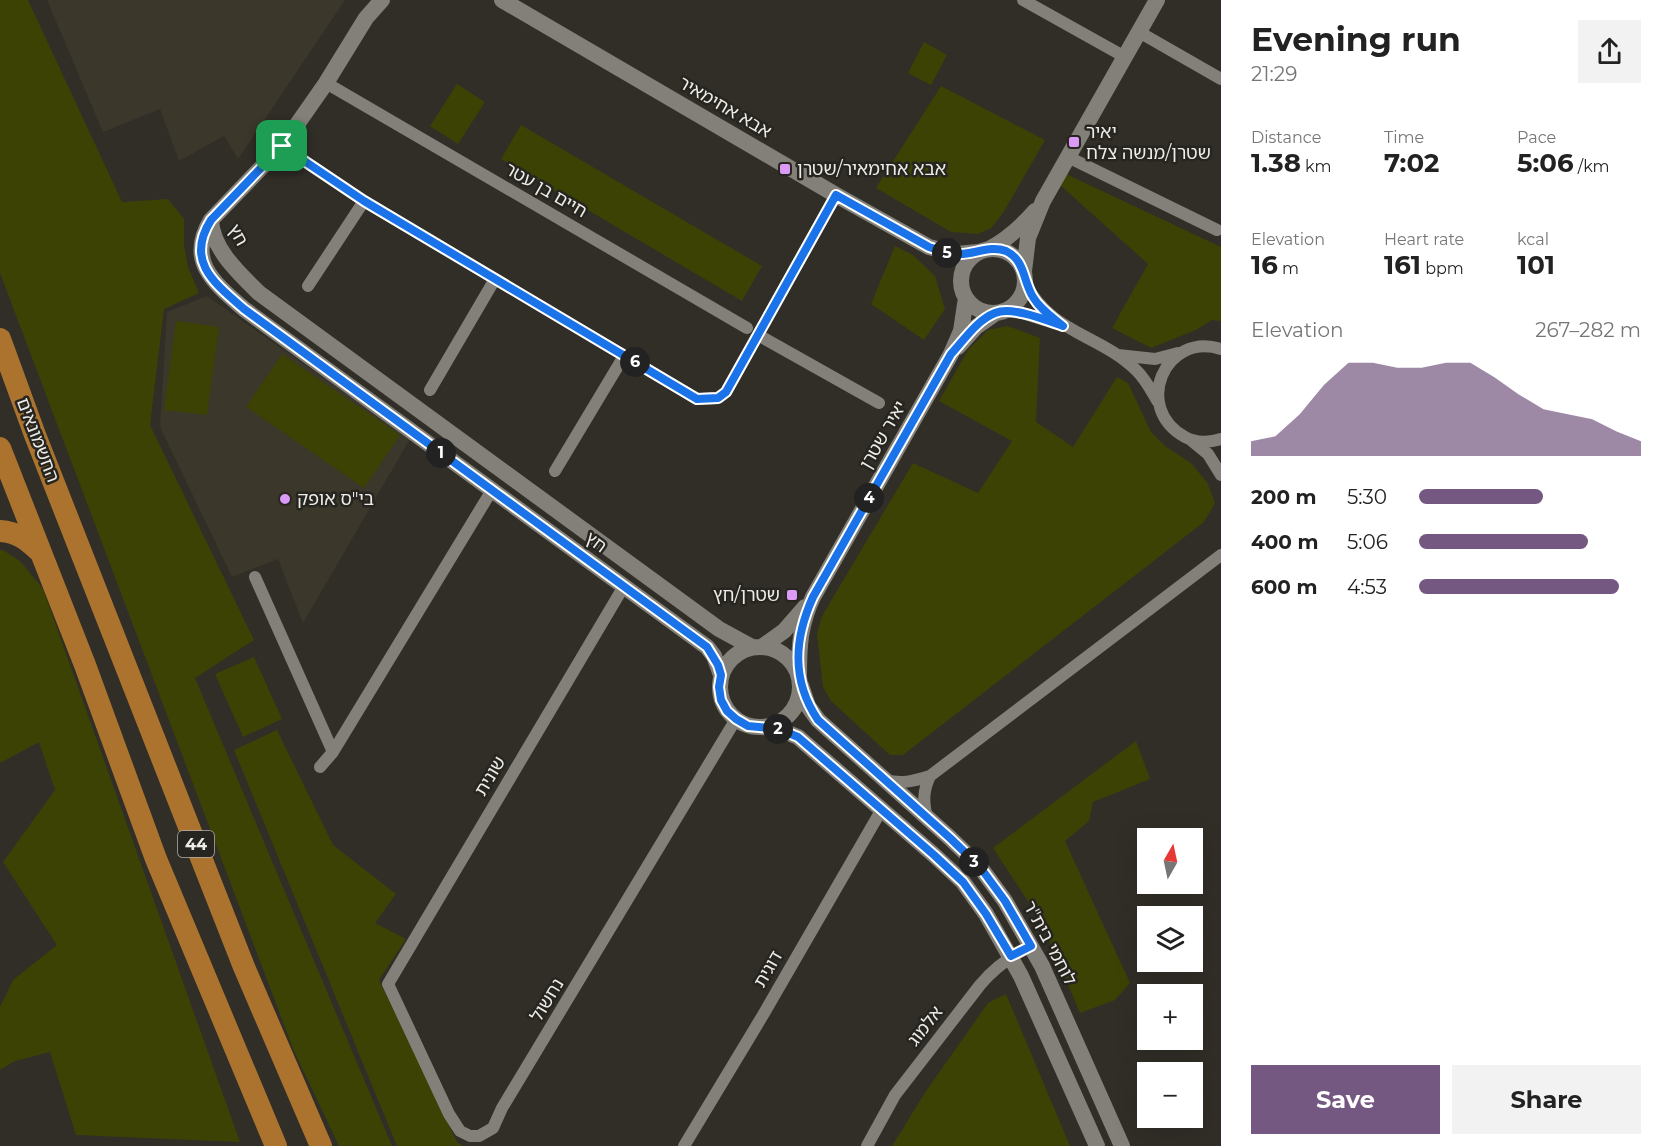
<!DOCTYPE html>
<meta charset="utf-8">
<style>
:root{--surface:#fff;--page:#f2f2f2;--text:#222;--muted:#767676;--accent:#755881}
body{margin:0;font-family:Montserrat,"Noto Sans Hebrew",sans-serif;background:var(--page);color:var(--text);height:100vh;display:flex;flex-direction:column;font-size:22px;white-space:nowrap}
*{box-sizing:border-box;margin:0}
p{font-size:20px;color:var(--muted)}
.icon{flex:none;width:33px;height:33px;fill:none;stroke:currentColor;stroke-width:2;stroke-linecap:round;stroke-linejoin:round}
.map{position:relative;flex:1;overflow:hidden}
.drawer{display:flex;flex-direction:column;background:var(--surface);width:450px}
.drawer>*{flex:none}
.needle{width:39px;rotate:9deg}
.tools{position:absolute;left:1137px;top:828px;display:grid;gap:12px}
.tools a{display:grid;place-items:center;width:66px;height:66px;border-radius:0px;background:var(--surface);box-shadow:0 6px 24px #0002;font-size:30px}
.pin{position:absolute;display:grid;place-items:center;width:51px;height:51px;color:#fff;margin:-26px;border-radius:12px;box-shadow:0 3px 9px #0006}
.km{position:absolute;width:30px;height:30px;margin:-15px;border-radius:50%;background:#222;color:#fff;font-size:16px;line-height:30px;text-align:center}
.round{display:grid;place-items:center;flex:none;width:63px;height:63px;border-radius:0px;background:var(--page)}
.overview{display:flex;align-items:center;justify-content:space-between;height:102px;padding:0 30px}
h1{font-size:33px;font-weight:700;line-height:45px}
.stats{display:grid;grid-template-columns:repeat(3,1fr);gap:9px;height:102px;padding:6px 30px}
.stats div{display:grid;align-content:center}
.stats b{font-size:26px;font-weight:700}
.stats small{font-size:16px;font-weight:400}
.stats p{font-size:16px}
.chart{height:168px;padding:12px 30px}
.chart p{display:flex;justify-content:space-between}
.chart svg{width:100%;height:108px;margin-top:6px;fill:var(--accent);opacity:.7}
.button{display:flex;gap:12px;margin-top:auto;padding:12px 30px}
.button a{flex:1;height:69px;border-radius:0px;background:var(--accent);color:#fff;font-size:24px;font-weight:700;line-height:69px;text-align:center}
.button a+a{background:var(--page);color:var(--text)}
ul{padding:0 30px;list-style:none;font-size:20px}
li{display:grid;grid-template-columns:96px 72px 1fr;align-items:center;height:45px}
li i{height:15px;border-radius:8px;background:var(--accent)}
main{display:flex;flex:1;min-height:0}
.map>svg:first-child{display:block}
.built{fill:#3b372a}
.green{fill:#3c4204}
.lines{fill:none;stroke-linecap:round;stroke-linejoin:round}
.street{stroke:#838079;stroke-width:12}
.secondary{stroke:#838079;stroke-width:16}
.highway{stroke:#ab732d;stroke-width:22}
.route-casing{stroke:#fff;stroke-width:12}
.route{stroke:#1a73e8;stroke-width:8}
.poi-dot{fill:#da9af6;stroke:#27251f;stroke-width:2}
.labels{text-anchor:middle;stroke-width:5;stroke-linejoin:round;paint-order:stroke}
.shield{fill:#27251f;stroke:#b2b0ac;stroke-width:1.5}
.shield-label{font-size:16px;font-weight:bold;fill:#edece8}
.street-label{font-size:18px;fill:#edece8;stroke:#27251f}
.poi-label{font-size:18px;fill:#edece8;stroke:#27251f;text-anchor:start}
</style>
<main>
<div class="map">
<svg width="1221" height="1146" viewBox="0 0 1221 1146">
<rect width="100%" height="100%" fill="#312e28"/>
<!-- built -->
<path class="built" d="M 47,0 L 345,0 L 238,159 L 224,136 L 179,161 L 160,109 L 103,132 Z
M 207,296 L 410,439 L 303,623 L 278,559 L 232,577 L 160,427 L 167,312 Z"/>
<!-- green -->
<path class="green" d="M 0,0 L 28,0 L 122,202 L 168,199 L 184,219 L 184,245 L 188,267 L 199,293 L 164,309 L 150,425 L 254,640 L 195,678 L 392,1146 L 339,1146 L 294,1051 L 0,273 Z
M 924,42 L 947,55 L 931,85 L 908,73 Z
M 457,84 L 485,102 L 458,144 L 430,126 Z
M 941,86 L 1045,140 L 1003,213 L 991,228 L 978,234 L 951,232 L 876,188 Z
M 521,125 L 762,266 L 742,301 L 501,159 Z
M 1066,174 L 1221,247 L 1221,321 L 1212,320 L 1196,330 L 1151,348 L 1112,328 L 1148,264 L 1060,185 Z
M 895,246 L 913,255 L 935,276 L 945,309 L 924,340 L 871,304 Z
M 176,321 L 219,327 L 207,415 L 164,410 Z
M 1008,326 L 1040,338 L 1036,422 L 1073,447 L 1117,377 L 1128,383 L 1151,432 L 1165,446 L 1191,463 L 1207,482 L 1215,503 L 1204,522 L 903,755 L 890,755 L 831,701 L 823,687 L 817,634 L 822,616 L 913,463 L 978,493 L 1012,441 L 939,401 L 968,350 L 988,330 Z
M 282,354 L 400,435 L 364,488 L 246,407 Z
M 0,550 L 3,550 L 20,561 L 43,589 L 240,1142 L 76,1135 L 50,1052 L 15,1061 L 0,1070 L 0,1007 L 13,980 L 57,945 L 3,862 L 55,790 L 39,742 L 0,763 Z
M 254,657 L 282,719 L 243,737 L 215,674 Z
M 277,730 L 333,845 L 396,894 L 375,923 L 406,939 L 379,980 L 457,1142 L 463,1146 L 397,1146 L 234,750 Z
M 1136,741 L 1150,779 L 1093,802 L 1089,821 L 1065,841 L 1130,983 L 1115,1000 L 1080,1013 L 1041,921 L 993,848 Z
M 1006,994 L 1070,1146 L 892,1146 L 926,1091 L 988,1003 Z"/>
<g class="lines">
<!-- street -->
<path class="street" d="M 1023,0 L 1125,57
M 1139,32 L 1221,79
M 326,83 L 747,328
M 282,146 L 364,201 L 697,399 L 718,398 L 726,392 L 836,195
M 1068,157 L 1217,230
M 1025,283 C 1053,335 1100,334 1137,371 C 1146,380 1152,392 1158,402
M 308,286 L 364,201
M 1003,311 L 1022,313 L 1054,323
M 758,335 L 879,403
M 1221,349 C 1165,331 1132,408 1185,437 C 1196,443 1210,443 1221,439
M 1118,355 L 1155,359 L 1178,353
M 430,390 L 495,279
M 1191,440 L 1208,454 L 1221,475
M 555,471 L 624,356
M 255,577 L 333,752
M 624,586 L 388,984 L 449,1114 L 460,1131 L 470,1136 L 479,1136 L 493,1128 L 502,1108 L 736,719
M 320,767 L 333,752 L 492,490
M 884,779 C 900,785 914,781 930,776 L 1221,555
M 927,818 C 923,801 923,791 930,776
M 684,1146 L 763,1015 L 882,809
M 867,1146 L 895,1095 L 980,985 C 995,967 1010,956 1031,946"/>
<!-- secondary -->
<path class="secondary" d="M 382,0 L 366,18 L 326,83 L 282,146 L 211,220 C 186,261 214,283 244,309 L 707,647 L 714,656 L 721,675
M 502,0 L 836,195 L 929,247 L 957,254 L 978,252
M 211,220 C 212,249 239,273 259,293 L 719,629 L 752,647
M961 281a32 32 0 1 1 64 0a32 32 0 1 1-64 0Z
M 989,249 C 1008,239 1021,227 1035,211
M 1024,271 L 1028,238 L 1043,201 L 1157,0
M 958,347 L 976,327 L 996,313
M 763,646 L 784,631 L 805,607
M720 687a40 40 0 1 1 80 0a40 40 0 1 1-80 0Z
M 799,676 C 799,645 800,625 813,597 L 951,354 L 961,331 L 966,298
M 801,685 L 808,706 L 818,720 L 950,838 L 980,867 L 1005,901 L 1042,966 L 1122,1146
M 762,727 L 779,729 L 798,737 L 934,855 L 963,882 L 986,914 L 1021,976 L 1097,1146"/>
<!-- highway -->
<path class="highway" d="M 0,339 L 35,435 L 244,967 L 321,1146
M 0,448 L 85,665 L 156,859 L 276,1146
M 0,531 C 18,532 27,540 40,552"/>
</g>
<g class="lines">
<defs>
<path id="route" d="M 282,146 L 364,201 L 697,399 L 718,398 L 726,392 L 836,195 L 929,247 C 939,250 949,255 960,254 C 975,254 991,245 1006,251 C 1025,260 1023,281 1033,297 C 1040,309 1052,317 1063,326 C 1046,320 1012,306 995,313 C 977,320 964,340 951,354 L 813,597 C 794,639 791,680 818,720 L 950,838 L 980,867 L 1005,901 L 1031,946 L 1011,956 L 986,914 L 963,882 L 934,855 L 798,737 L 779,729 L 748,726 L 736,719 L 727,711 L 721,700 L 719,687 L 721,675 L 718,665 L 707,647 L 244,309 C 214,283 185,261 211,220 Z"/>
</defs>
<!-- route casing -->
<use href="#route" class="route-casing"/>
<!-- route -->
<use href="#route" class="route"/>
</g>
<!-- markers -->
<g class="poi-dot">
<rect x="1068" y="136" width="12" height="12" rx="3"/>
<rect x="779" y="163" width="12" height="12" rx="3"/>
<circle cx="285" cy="499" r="6"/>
<rect x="786" y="589" width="12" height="12" rx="3"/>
</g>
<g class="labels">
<!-- shield labels -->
<rect class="shield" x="178" y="831" width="36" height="26" rx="4.5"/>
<g class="shield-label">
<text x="196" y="850">44</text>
</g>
<!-- street labels -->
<g class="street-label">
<text transform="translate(725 107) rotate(30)" y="6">אבא אחימאיר</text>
<text transform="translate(546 190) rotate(30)" y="6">חיים בן עטר</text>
<text transform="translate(238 235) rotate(61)" y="6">חץ</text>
<text transform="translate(883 435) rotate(-60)" y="6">יאיר שטרן</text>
<text transform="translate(38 440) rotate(69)" y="6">החשמונאים</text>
<text transform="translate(596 542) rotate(36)" y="6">חץ</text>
<text transform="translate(490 776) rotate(-59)" y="6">שונית</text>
<text transform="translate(1050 943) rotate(62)" y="6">לוחמי בית"ר</text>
<text transform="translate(768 969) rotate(-60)" y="6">דוגית</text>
<text transform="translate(547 1000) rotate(-59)" y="6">נחשול</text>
<text transform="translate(925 1026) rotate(-52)" y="6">אלמוג</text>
</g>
<!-- poi labels -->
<g class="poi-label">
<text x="1086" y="138">יאיר<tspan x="1086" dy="21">שטרן/מנשה צלח</tspan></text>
<text x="797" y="175">אבא אחימאיר/שטרן</text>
<text x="297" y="505">בי"ס אופק</text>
<text x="780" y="601" text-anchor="end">שטרן/חץ</text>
</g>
</g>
</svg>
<div class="tools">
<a><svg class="needle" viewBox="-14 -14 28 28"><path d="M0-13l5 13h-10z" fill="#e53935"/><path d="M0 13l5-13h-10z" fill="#767676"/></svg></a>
<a><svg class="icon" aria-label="layers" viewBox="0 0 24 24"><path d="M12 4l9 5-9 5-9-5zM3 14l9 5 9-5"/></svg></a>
<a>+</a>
<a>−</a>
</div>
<div class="pin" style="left:282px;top:146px;background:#1e9e55"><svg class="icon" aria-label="arrive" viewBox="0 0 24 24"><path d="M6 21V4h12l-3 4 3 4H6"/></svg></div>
<b class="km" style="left:441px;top:453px">1</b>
<b class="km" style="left:778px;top:729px">2</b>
<b class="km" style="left:974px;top:862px">3</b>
<b class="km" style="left:869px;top:498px">4</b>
<b class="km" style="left:947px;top:253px">5</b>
<b class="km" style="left:635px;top:362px">6</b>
</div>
<section class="drawer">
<div class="overview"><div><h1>Evening run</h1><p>21:29</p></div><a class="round"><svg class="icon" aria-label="share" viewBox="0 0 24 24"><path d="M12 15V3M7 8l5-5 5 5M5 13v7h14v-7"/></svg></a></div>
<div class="stats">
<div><p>Distance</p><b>1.38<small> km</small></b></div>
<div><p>Time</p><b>7:02</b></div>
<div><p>Pace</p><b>5:06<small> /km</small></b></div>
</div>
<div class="stats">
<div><p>Elevation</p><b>16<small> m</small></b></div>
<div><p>Heart rate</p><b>161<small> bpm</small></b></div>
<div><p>kcal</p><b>101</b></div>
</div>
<div class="chart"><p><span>Elevation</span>267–282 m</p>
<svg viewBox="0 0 160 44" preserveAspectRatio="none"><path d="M0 44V38L10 36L20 27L30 15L40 6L50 6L60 8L70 8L80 6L90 6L100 12L110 19L120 25L130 27L140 29L150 34L160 38V44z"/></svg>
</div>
<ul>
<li><b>200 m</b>5:30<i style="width:56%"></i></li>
<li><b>400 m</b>5:06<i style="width:76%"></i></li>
<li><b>600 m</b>4:53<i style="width:90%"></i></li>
</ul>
<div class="button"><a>Save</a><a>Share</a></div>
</section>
</main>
